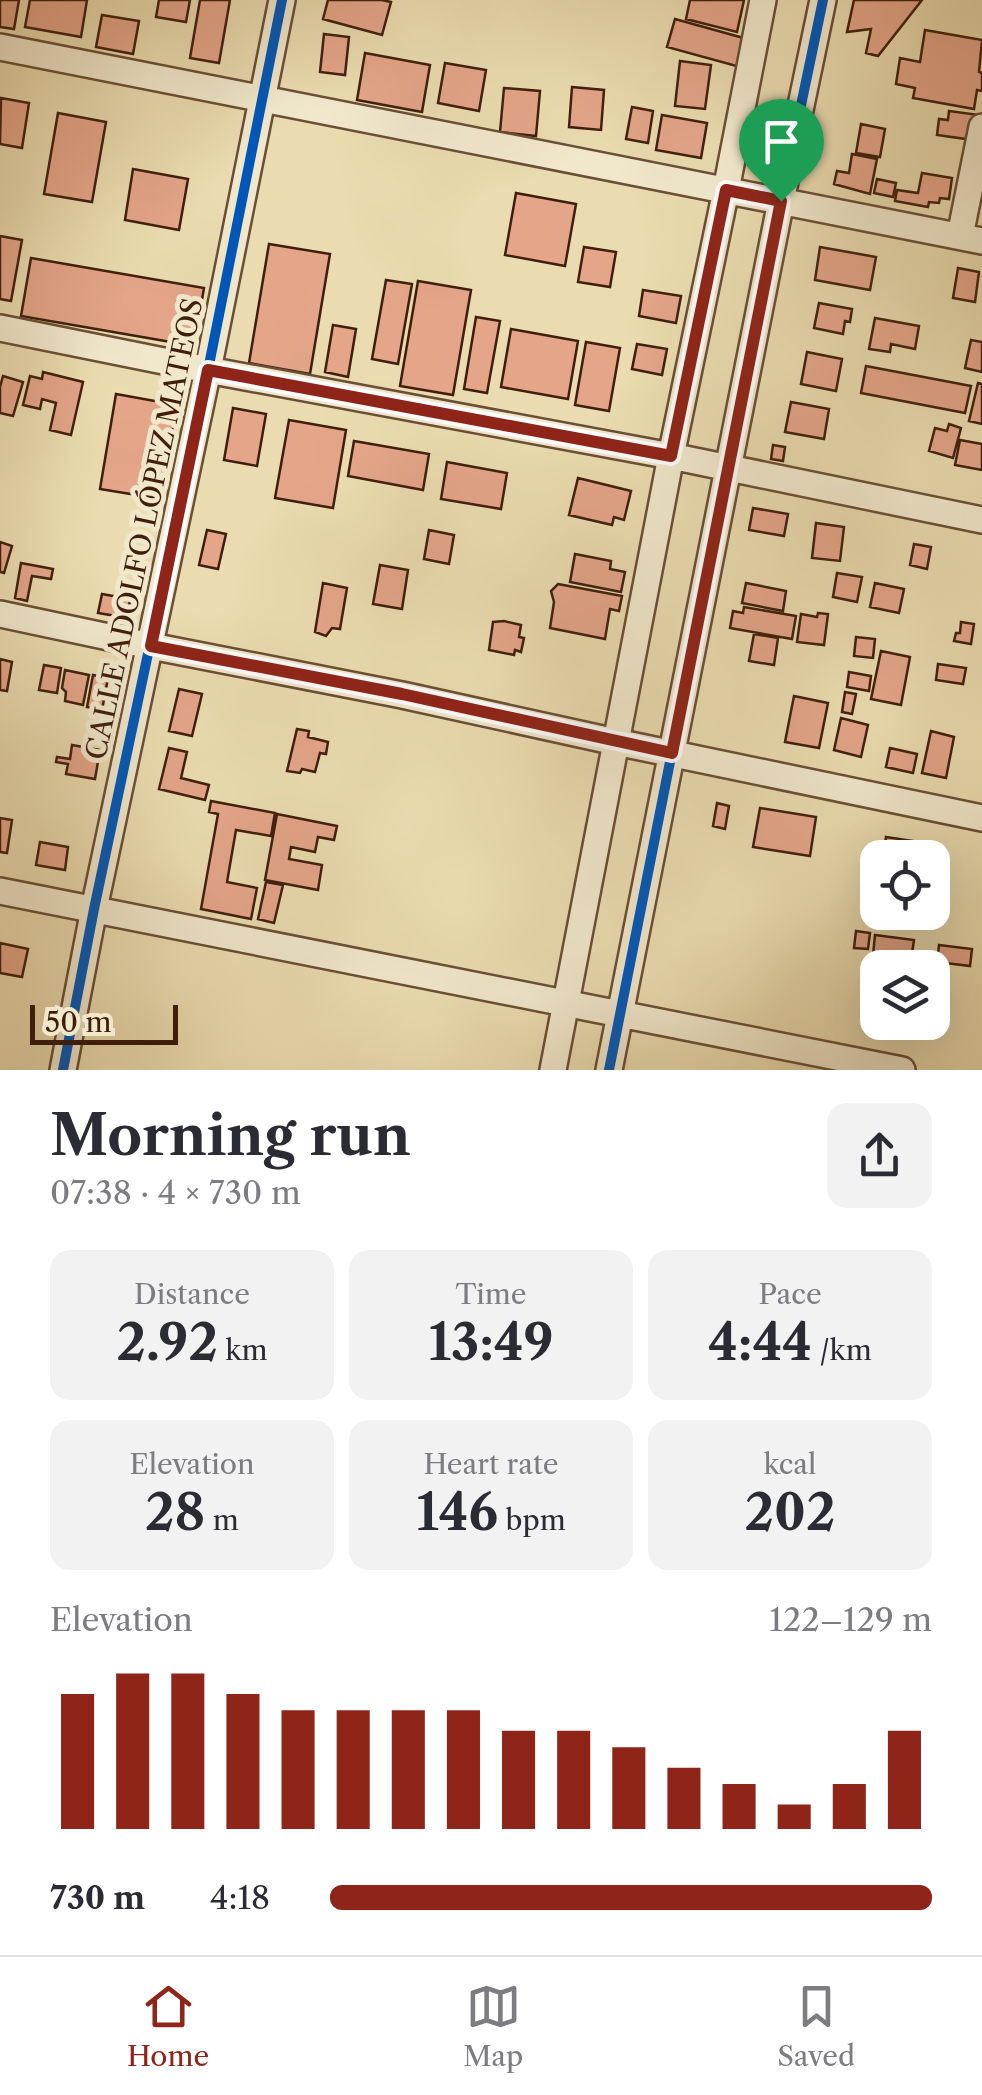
<!DOCTYPE html>
<meta charset="utf-8">
<style>
:root{--surface:#fff;--page:#f2f2f3;--text:#2b2b33;--muted:#7c7c81;--line:#e1e1e2;--accent:#8f2418}
body{margin:0;font-family:"Libre Caslon Text",serif;background:var(--page);color:var(--text);height:100vh;display:flex;flex-direction:column;font-size:38px;white-space:nowrap}
*{box-sizing:border-box;margin:0}
p{font-size:32px;color:var(--muted)}
.icon{flex:none;width:55px;height:55px;fill:none;stroke:currentColor;stroke-width:2;stroke-linecap:round;stroke-linejoin:round}
.map{position:relative;height:1070px;overflow:hidden}
.side{display:flex;flex-direction:column;background:var(--surface);flex:1}
.side>*{flex:none}
.tools{position:absolute;left:860px;top:840px;display:grid;gap:20px}
.tools a{display:grid;place-items:center;width:90px;height:90px;border-radius:20px;background:var(--surface);box-shadow:0 10px 40px #0002;font-size:50px}
.scale{position:absolute;left:30px;bottom:25px;width:148px;box-sizing:border-box;padding-left:10px;border:5px solid #3f1f0c;border-top:0;font-size:28px;line-height:35px;white-space:nowrap;color:#3f1f0c;-webkit-text-stroke:8px #f1e8cc;paint-order:stroke}
.pin{position:absolute;display:grid;place-items:center;width:85px;height:85px;color:#fff;margin:-102px -42px;border-radius:50% 50% 50% 0;rotate:-45deg;box-shadow:0 0 10px #0007}
.pin .icon{rotate:45deg}
.round{display:grid;place-items:center;flex:none;width:105px;height:105px;border-radius:20px;background:var(--page)}
.summary{display:flex;align-items:center;justify-content:space-between;height:170px;padding:0 50px}
h1{font-size:55px;font-weight:700;line-height:75px}
.stats{display:grid;grid-template-columns:repeat(3,1fr);gap:15px;height:170px;padding:10px 50px}
.stats div{display:grid;align-content:center;border-radius:20px;background:var(--page);text-align:center}
.stats b{font-size:50px;font-weight:700}
.stats small{font-size:28px;font-weight:400}
.stats p{font-size:28px}
.chart{height:280px;padding:20px 50px}
.chart p{display:flex;justify-content:space-between}
.chart svg{width:100%;height:180px;margin-top:10px;stroke:var(--accent);stroke-width:6}
ul{padding:0 50px;list-style:none;font-size:32px}
li{display:grid;grid-template-columns:160px 120px 1fr;align-items:center;height:75px}
li i{height:25px;border-radius:12px;background:var(--accent)}
.dock{display:flex;justify-content:space-around;align-items:center;height:140px;border-top:2px solid var(--line);background:var(--surface);font-size:28px;color:var(--muted)}
.dock a{display:grid;justify-items:center;gap:5px}
.dock .selected{color:var(--accent)}
.map>svg:first-child{display:block}
.building{fill:#e4a589;stroke:#3f1f0c;stroke-width:2.5}
.lines{fill:none;stroke-linecap:round;stroke-linejoin:round}
.minor-casing{stroke:#6a4e35;stroke-width:30}
.minor{stroke:#f1e8cc;stroke-width:25}
.cycleway-casing{stroke:#f1e8cc;stroke-width:16}
.cycleway{stroke:#0057b8;stroke-width:10}
.route-casing{stroke:#fff;stroke-width:20}
.route{stroke:#8f2418;stroke-width:12}
.labels{text-anchor:middle;stroke-width:10;stroke-linejoin:round;paint-order:stroke}
.street-label{font-size:28px;fill:#3f1f0c;stroke:#f1e8cc}
</style>
<div class="map">
<svg width="982" height="1070" viewBox="0 0 982 1070">
<rect width="100%" height="100%" fill="#eadcb0"/>
<filter id="stains"><feTurbulence type="fractalNoise" baseFrequency=".002" numOctaves="4"/><feColorMatrix values="0 0 0 0 .2 0 0 0 0 .09 0 0 0 0 .02 0 0 0 .5 -.17"/></filter>
<radialGradient id="worn" r=".72"><stop offset=".6" stop-color="#630" stop-opacity="0"/><stop offset="1" stop-color="#630" stop-opacity=".3"/></radialGradient>
<!-- building -->
<path class="building" d="M 0,0 L 19,0 L 14,29 L 0,27 Z
M 30,0 L 87,0 L 81,37 L 25,27 Z
M 159,0 L 190,0 L 186,22 L 156,17 Z
M 200,0 L 230,0 L 219,63 L 190,58 Z
M 328,0 L 382,0 L 391,2 L 382,35 L 323,19 Z
M 690,0 L 744,0 L 737,32 L 686,19 Z
M 854,0 L 922,0 L 878,56 L 866,53 L 871,29 L 847,32 Z
M 102,15 L 139,21 L 133,54 L 96,47 Z
M 675,19 L 747,39 L 740,67 L 667,47 Z
M 925,30 L 982,40 L 979,72 L 982,73 L 982,91 L 977,90 L 974,109 L 913,98 L 915,88 L 896,84 L 900,58 L 920,62 Z
M 324,34 L 349,37 L 345,75 L 320,72 Z
M 365,53 L 430,65 L 422,112 L 357,100 Z
M 680,61 L 711,65 L 705,109 L 675,106 Z
M 445,63 L 486,70 L 479,111 L 438,103 Z
M 572,87 L 604,90 L 601,130 L 569,127 Z
M 504,88 L 540,91 L 536,136 L 500,132 Z
M 1,98 L 29,103 L 22,148 L 0,144 Z
M 632,107 L 653,111 L 648,143 L 626,139 Z
M 949,111 L 979,115 L 976,136 L 967,135 L 966,139 L 937,135 L 939,119 L 948,120 Z
M 58,113 L 106,122 L 92,202 L 44,194 Z
M 662,115 L 707,123 L 701,158 L 656,150 Z
M 861,124 L 885,129 L 880,157 L 856,153 Z
M 852,154 L 877,159 L 870,194 L 834,184 L 837,171 L 849,173 Z
M 133,169 L 188,179 L 179,230 L 125,220 Z
M 922,173 L 952,178 L 949,199 L 940,198 L 939,203 L 929,202 L 928,207 L 895,201 L 897,190 L 918,193 Z
M 877,179 L 896,183 L 893,197 L 874,193 Z
M 516,193 L 576,204 L 565,266 L 505,255 Z
M 0,236 L 22,240 L 11,301 L 0,299 Z
M 269,244 L 330,254 L 310,374 L 249,363 Z
M 584,247 L 616,252 L 610,287 L 578,282 Z
M 820,247 L 876,257 L 870,290 L 815,280 Z
M 31,258 L 204,288 L 194,346 L 21,316 Z
M 958,268 L 979,272 L 975,302 L 953,298 Z
M 386,280 L 412,284 L 398,364 L 372,359 Z
M 418,281 L 471,290 L 453,395 L 400,386 Z
M 643,290 L 681,296 L 676,323 L 639,316 Z
M 819,303 L 852,309 L 850,322 L 845,321 L 843,334 L 814,328 Z
M 476,317 L 500,321 L 487,393 L 464,389 Z
M 875,318 L 919,326 L 915,349 L 891,344 L 890,352 L 869,349 Z
M 333,325 L 356,329 L 348,377 L 325,372 Z
M 511,329 L 578,341 L 568,399 L 501,387 Z
M 971,340 L 982,342 L 982,372 L 965,368 Z
M 586,342 L 620,348 L 609,411 L 575,405 Z
M 637,344 L 667,349 L 662,375 L 632,369 Z
M 807,352 L 842,359 L 836,391 L 801,384 Z
M 866,366 L 971,386 L 965,413 L 861,393 Z
M 43,372 L 83,382 L 71,435 L 50,430 L 56,403 L 42,399 L 40,409 L 23,405 L 30,376 L 42,379 Z
M 3,376 L 23,382 L 13,416 L 0,413 L 0,387 Z
M 978,383 L 982,384 L 982,424 L 969,421 Z
M 116,394 L 177,405 L 161,499 L 100,489 Z
M 791,402 L 829,409 L 824,439 L 785,432 Z
M 233,408 L 266,414 L 257,466 L 224,460 Z
M 289,420 L 346,430 L 333,508 L 275,498 Z
M 949,424 L 961,428 L 953,458 L 929,451 L 935,428 L 947,431 Z
M 960,440 L 982,444 L 982,470 L 955,465 Z
M 354,441 L 429,454 L 423,490 L 348,476 Z
M 773,445 L 785,447 L 783,461 L 771,459 Z
M 447,462 L 507,473 L 501,509 L 441,499 Z
M 578,478 L 631,491 L 624,520 L 614,517 L 612,525 L 569,515 Z
M 753,508 L 788,514 L 784,536 L 749,530 Z
M 816,523 L 844,527 L 840,561 L 812,558 Z
M 207,530 L 226,534 L 218,569 L 199,565 Z
M 429,530 L 454,535 L 449,564 L 424,559 Z
M 0,542 L 12,546 L 4,573 L 0,572 Z
M 914,544 L 931,547 L 927,569 L 910,565 Z
M 575,554 L 611,561 L 610,569 L 625,572 L 621,592 L 570,582 Z
M 21,563 L 53,569 L 51,579 L 32,576 L 27,601 L 15,598 Z
M 380,565 L 408,570 L 402,609 L 373,604 Z
M 837,573 L 862,577 L 857,602 L 833,597 Z
M 323,583 L 347,588 L 340,629 L 332,628 L 326,636 L 315,632 Z
M 746,583 L 786,591 L 783,611 L 742,603 Z
M 875,583 L 904,589 L 899,613 L 870,607 Z
M 558,584 L 622,596 L 619,611 L 610,609 L 605,639 L 550,628 L 554,602 L 551,591 Z
M 102,594 L 130,599 L 128,618 L 98,613 Z
M 744,607 L 796,616 L 792,639 L 730,628 L 733,611 L 743,613 Z
M 818,613 L 828,614 L 824,645 L 797,642 L 801,614 L 817,617 Z
M 504,621 L 521,625 L 519,637 L 524,638 L 521,652 L 515,650 L 514,655 L 489,650 L 493,622 Z
M 961,622 L 974,624 L 971,644 L 954,641 L 956,633 L 960,633 Z
M 754,634 L 778,638 L 774,665 L 749,661 Z
M 856,637 L 875,639 L 873,658 L 854,656 Z
M 881,651 L 910,657 L 901,705 L 871,699 Z
M 0,659 L 12,662 L 7,691 L 0,690 Z
M 938,664 L 966,668 L 963,684 L 936,680 Z
M 44,665 L 61,668 L 57,693 L 39,690 Z
M 65,670 L 89,675 L 83,705 L 65,701 L 66,692 L 62,688 Z
M 849,672 L 871,676 L 869,691 L 847,687 Z
M 93,675 L 108,678 L 102,710 L 87,707 Z
M 179,689 L 202,694 L 192,736 L 169,731 Z
M 845,692 L 856,694 L 852,714 L 842,712 Z
M 794,696 L 828,703 L 819,748 L 785,742 Z
M 841,718 L 868,725 L 861,757 L 834,750 Z
M 297,729 L 309,731 L 308,737 L 328,742 L 326,754 L 320,753 L 315,772 L 302,769 L 300,773 L 287,771 Z
M 931,731 L 954,737 L 946,778 L 922,773 Z
M 72,745 L 100,750 L 95,779 L 66,774 L 68,764 L 56,762 L 57,757 L 70,759 Z
M 169,748 L 187,752 L 181,778 L 209,785 L 205,800 L 159,789 Z
M 890,748 L 917,754 L 913,773 L 886,767 Z
M 211,801 L 275,813 L 271,836 L 236,830 L 227,882 L 257,888 L 251,919 L 201,909 L 218,814 L 209,812 Z
M 717,803 L 729,806 L 725,829 L 713,826 Z
M 760,808 L 816,817 L 810,856 L 753,847 Z
M 277,814 L 337,826 L 334,840 L 318,837 L 315,852 L 291,847 L 289,859 L 322,865 L 318,890 L 265,880 Z
M 0,818 L 12,820 L 7,853 L 0,852 Z
M 886,837 L 926,843 L 923,858 L 883,858 Z
M 40,842 L 68,847 L 65,870 L 36,865 Z
M 266,882 L 283,885 L 274,923 L 258,919 Z
M 856,931 L 870,933 L 868,949 L 854,948 Z
M 875,935 L 914,940 L 911,960 L 873,955 Z
M 0,943 L 28,949 L 22,977 L 0,973 Z
M 939,945 L 972,949 L 970,966 L 937,962 Z"/>
<g class="lines">
<defs>
<path id="minor" d="M 0,47 L 982,241
M 960,236 L 982,127
M 0,328 L 208,370 L 671,456 L 982,520
M 0,614 L 151,646 L 402,695 L 616,742 L 982,818
M 0,891 L 902,1070
M 63,1070 L 94,909 L 208,370 L 282,0
M 553,1070 L 671,456 L 726,190 L 763,0
M 609,1070 L 781,201 L 823,0"/>
</defs>
<!-- minor casing -->
<use href="#minor" class="minor-casing"/>
<!-- minor -->
<use href="#minor" class="minor"/>
<defs>
<path id="cycleway" d="M 63,1070 L 94,909 L 208,370 L 282,0
M 609,1070 L 781,201 L 823,0"/>
</defs>
<!-- cycleway casing -->
<use href="#cycleway" class="cycleway-casing"/>
<!-- cycleway -->
<use href="#cycleway" class="cycleway"/>
</g>
<g class="lines">
<defs>
<path id="route" d="M 726,190 L 781,201 L 672,753 L 402,694 L 151,646 L 208,370 L 671,456 Z"/>
</defs>
<!-- route casing -->
<use href="#route" class="route-casing"/>
<!-- route -->
<use href="#route" class="route"/>
</g>
<g class="labels">
<!-- street labels -->
<g class="street-label">
<text transform="translate(144 529) rotate(-78)" y="10">CALLE ADOLFO LÓPEZ MATEOS</text>
</g>
</g>
<rect width="100%" height="100%" filter="url(#stains)"/>
<rect width="100%" height="100%" fill="url(#worn)"/>
</svg>
<div class="tools">
<a><svg class="icon" aria-label="locate" viewBox="0 0 24 24"><circle cx="12" cy="12" r="6"/><path d="M12 2v4M12 18v4M2 12h4M18 12h4"/></svg></a>
<a><svg class="icon" aria-label="layers" viewBox="0 0 24 24"><path d="M12 4l9 5-9 5-9-5zM3 14l9 5 9-5"/></svg></a>
</div>
<div class="scale">50 m</div>
<div class="pin" style="left:781px;top:201px;background:#1e9e55"><svg class="icon" aria-label="arrive" viewBox="0 0 24 24"><path d="M6 21V4h12l-3 4 3 4H6"/></svg></div>
</div>
<section class="side">
<div class="summary"><div><h1>Morning run</h1><p>07:38 · 4 × 730 m</p></div><a class="round"><svg class="icon" aria-label="share" viewBox="0 0 24 24"><path d="M12 15V3M7 8l5-5 5 5M5 13v7h14v-7"/></svg></a></div>
<div class="stats">
<div><p>Distance</p><b>2.92<small> km</small></b></div>
<div><p>Time</p><b>13:49</b></div>
<div><p>Pace</p><b>4:44<small> /km</small></b></div>
</div>
<div class="stats">
<div><p>Elevation</p><b>28<small> m</small></b></div>
<div><p>Heart rate</p><b>146<small> bpm</small></b></div>
<div><p>kcal</p><b>202</b></div>
</div>
<div class="chart"><p><span>Elevation</span>122–129 m</p>
<svg viewBox="0 0 160 44" preserveAspectRatio="none"><path d="M5 44V11M15 44V6M25 44V6M35 44V11M45 44V15M55 44V15M65 44V15M75 44V15M85 44V20M95 44V20M105 44V24M115 44V29M125 44V33M135 44V38M145 44V33M155 44V20"/></svg>
</div>
<ul>
<li><b>730 m</b>4:18<i style="width:100%"></i></li>
</ul>
</section>
<nav class="dock">
<a class="selected"><svg class="icon" aria-label="home" viewBox="0 0 24 24"><path d="M3 11l9-7 9 7M6 9v11h12V9"/></svg>Home</a>
<a><svg class="icon" aria-label="map" viewBox="0 0 24 24"><path d="M3 6l6-2 6 2 6-2v14l-6 2-6-2-6 2zM9 4v14M15 6v14"/></svg>Map</a>
<a><svg class="icon" aria-label="saved" viewBox="0 0 24 24"><path d="M7 4h10v16l-5-4-5 4z"/></svg>Saved</a>
</nav>
